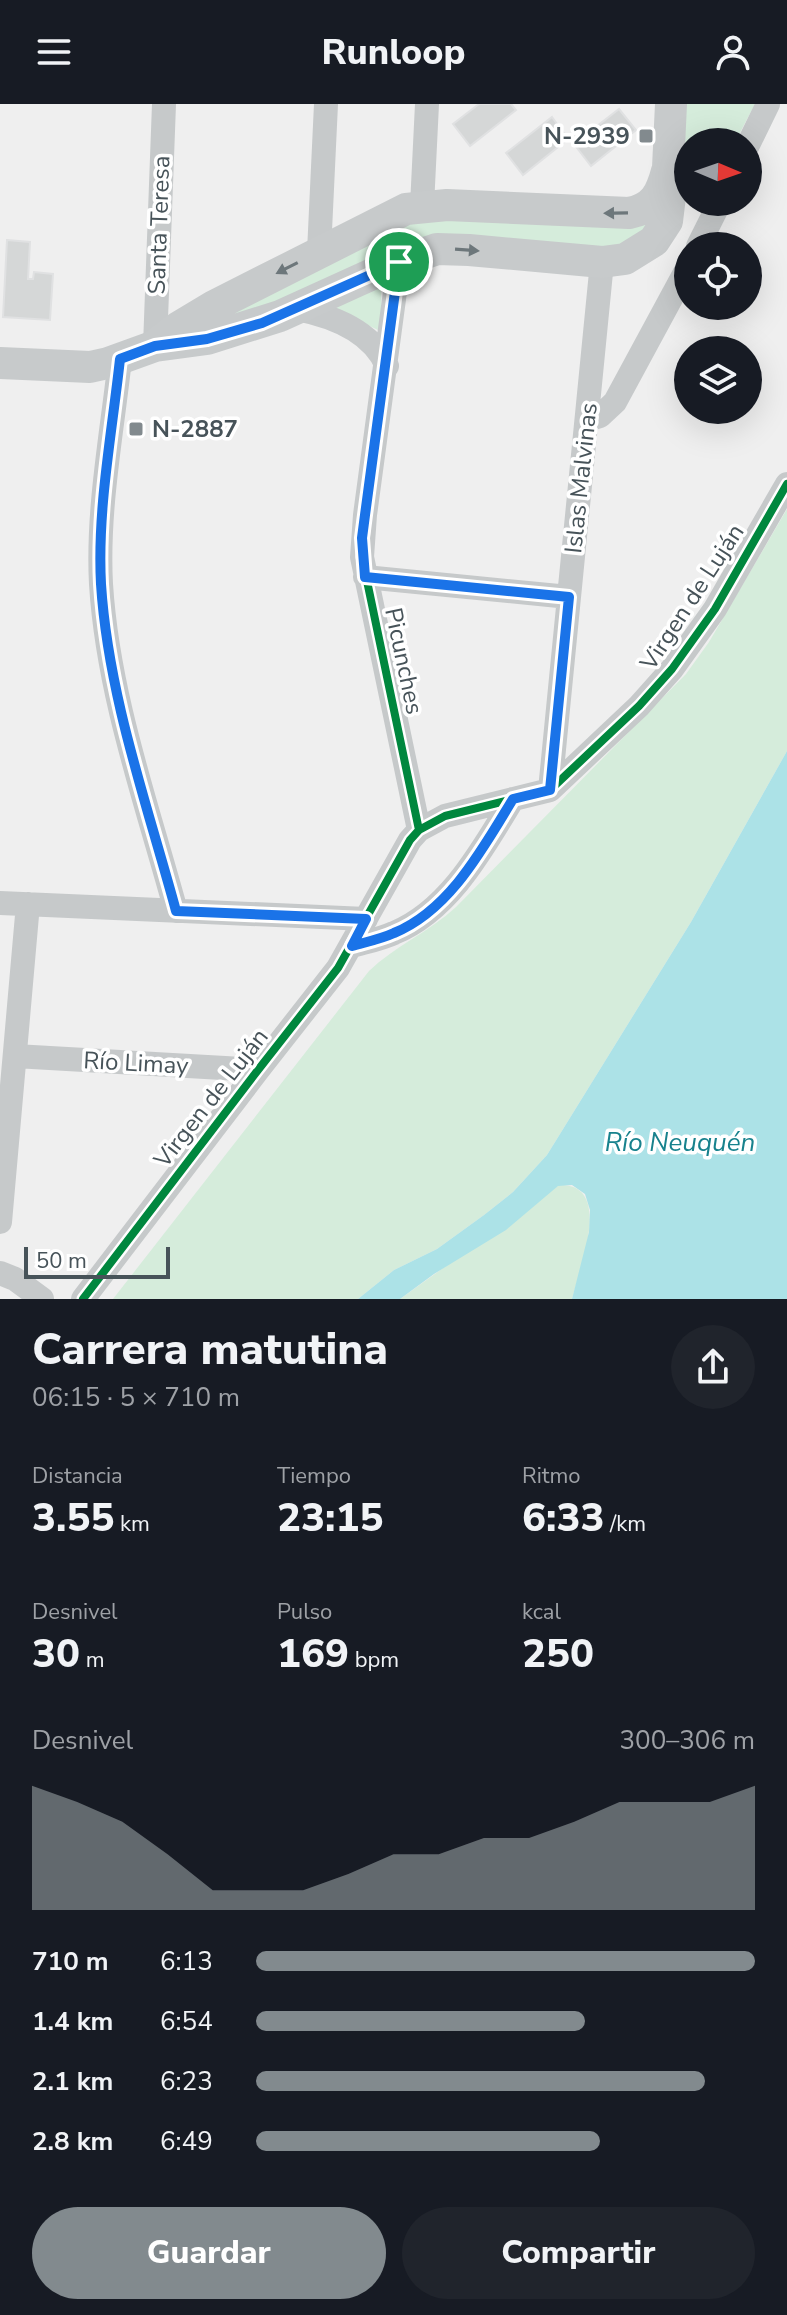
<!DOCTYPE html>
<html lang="es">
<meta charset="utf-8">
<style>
:root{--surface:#171b24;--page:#20242c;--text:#f1f3f6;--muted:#9ea1a6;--accent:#828a8e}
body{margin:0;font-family:"Nunito Sans",sans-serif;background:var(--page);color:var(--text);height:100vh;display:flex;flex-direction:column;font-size:30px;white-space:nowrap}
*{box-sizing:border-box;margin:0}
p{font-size:26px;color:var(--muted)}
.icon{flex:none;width:44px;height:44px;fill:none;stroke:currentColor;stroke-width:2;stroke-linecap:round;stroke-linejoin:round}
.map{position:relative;height:1195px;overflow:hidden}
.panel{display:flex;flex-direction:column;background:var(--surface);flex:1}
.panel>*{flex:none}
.needle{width:52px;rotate:92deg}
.tools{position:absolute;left:674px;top:24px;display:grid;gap:16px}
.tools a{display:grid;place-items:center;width:88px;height:88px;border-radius:50%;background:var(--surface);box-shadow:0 8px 32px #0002;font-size:40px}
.scale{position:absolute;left:24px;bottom:20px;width:146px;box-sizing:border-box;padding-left:8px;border:4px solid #475359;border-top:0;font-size:22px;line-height:28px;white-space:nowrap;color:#475359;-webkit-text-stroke:6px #fff;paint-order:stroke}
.pin{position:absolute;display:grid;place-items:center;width:68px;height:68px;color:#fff;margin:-34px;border:4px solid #fff;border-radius:50%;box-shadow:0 2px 8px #0007}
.round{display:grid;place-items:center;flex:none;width:84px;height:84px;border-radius:42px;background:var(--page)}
.headline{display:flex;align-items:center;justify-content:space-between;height:136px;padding:0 32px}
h1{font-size:44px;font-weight:800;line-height:60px}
.metrics{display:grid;grid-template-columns:repeat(3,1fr);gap:12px;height:136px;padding:8px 32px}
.metrics div{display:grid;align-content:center}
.metrics b{font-size:40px;font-weight:800}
.metrics small{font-size:22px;font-weight:400}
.metrics p{font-size:22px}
.chart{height:224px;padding:16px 32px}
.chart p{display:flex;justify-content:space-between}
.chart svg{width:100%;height:144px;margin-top:8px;fill:var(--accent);opacity:.7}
.button{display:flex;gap:16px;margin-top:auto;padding:16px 32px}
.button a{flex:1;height:92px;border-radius:48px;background:var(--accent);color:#fff;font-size:32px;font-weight:800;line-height:92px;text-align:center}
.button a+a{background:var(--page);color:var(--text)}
ul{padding:0 32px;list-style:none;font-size:26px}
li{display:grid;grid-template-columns:128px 96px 1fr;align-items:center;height:60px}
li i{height:20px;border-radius:10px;background:var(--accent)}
header{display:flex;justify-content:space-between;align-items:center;height:104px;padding:0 32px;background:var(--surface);font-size:36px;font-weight:800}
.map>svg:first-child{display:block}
.green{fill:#d5ecdb}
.water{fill:#ace2e7}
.building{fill:#d5d7d7;stroke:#e0e1e2;stroke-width:2}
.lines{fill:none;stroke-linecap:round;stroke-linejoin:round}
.street{stroke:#c6c9ca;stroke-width:24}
.secondary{stroke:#c7cacb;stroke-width:32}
.cycleway-casing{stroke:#fff;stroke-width:13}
.cycleway{stroke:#00873e;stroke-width:8}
.oneway{fill:#6d777b}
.route-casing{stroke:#fff;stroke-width:16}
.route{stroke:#1a73e8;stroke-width:10}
.poi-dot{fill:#828a8e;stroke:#fff;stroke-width:3}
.labels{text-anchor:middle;stroke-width:7;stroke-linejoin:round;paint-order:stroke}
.poi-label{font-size:24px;font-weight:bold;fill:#475359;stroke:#fff;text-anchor:end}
.street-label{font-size:24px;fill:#475359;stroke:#fff}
.water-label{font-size:26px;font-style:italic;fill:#18828d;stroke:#fff}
</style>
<header><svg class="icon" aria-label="menu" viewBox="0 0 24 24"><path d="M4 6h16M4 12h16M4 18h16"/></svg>Runloop<svg class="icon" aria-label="person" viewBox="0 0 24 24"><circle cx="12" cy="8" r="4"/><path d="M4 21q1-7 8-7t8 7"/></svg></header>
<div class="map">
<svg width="787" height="1195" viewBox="0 0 787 1195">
<rect width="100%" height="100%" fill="#efefef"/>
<!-- green -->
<path class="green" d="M 686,0 L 755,0 L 735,38 L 688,38 L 688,69 L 684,58 Z
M 659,108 L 626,145 L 445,136 L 276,203 L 181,234 L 402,115 Z
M 381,182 L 382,221 L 378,226 L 336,206 L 338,201 Z
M 787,405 L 787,647 L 691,818 L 547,1051 L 513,1088 L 484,1111 L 437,1145 L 394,1166 L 358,1195 L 113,1195 L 369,867 C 395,842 429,828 456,803 L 686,570 L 709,538 Z
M 559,1081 C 614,1079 580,1164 572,1195 L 400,1195 Z"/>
<!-- water -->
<path class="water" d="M 787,647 L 787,1195 L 572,1195 L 589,1128 L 590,1106 L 585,1090 L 572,1081 L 558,1082 L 506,1126 L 434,1170 L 400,1195 L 358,1195 L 394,1166 L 437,1145 L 484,1111 L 513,1088 L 547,1051 L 691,818 Z"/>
<!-- building -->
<path class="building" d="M 479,0 L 511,0 L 516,6 L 470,42 L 453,20 Z
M 619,5 L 636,26 L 591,62 L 574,40 Z
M 552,13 L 568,35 L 523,71 L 506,49 Z
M 7,136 L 30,138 L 28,175 L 33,175 L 34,168 L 53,170 L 50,216 L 3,213 Z"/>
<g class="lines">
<!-- street -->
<path class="street" d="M 748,41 L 768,0
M 422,102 L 427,0
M 698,142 L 720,98
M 319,148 L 326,0
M 399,158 L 365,411 L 362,453 L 419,726
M 297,205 C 332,212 372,227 387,262
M 155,242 L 164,0
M 120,255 C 112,329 97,406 101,480 C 108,592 147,700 176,807
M 587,316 L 600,312 L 615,298 L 688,163
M 365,473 L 569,493
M 550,686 L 602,158
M 0,799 L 366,815
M 352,842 C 366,838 381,835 394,829 C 450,806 483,744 513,695
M 15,952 L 258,966
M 0,1118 L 28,800
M 0,1169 L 15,1175 L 42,1195
M 83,1195 L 258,966 L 338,864 L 410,736 L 419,726 L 445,712 L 550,686 L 639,602 L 672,565 L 715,505 L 787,380"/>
<!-- secondary -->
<path class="secondary" d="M 157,240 L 179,223 L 214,202 L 406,105 L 447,101 L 629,109 C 654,104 661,90 667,67
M 0,259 L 90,263 L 108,259 L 155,242 L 207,235 L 280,212 L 399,158 L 437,145 L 469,146 L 602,158 L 625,155 L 654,137 L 667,117 L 670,92 L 668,64 L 671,0"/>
<defs>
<path id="cycleway" d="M 399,158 L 365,411 L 362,453 L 419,726
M 83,1195 L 258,966 L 338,864 L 410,736 L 419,726 L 445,712 L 550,686 L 639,602 L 672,565 L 715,505 L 787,380"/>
</defs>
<!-- cycleway casing -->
<use href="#cycleway" class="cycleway-casing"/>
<!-- cycleway -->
<use href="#cycleway" class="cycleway"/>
</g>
<!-- one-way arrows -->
<defs><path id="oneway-solid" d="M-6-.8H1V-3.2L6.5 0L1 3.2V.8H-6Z" transform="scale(2)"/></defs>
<g class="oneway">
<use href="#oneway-solid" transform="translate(616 109) rotate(179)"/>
<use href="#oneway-solid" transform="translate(467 146) rotate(4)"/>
<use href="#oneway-solid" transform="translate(287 164) rotate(153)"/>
</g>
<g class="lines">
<defs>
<path id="route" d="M 399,158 L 365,411 L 362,434 L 365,473 L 569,493 L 550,686 L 513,695 C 483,744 450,806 394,829 C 381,835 366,838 352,842 L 366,815 L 176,807 C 147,700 108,591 101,480 C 97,406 112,329 120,255 L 155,242 L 207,235 L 262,219 Z"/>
</defs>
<!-- route casing -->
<use href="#route" class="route-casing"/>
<!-- route -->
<use href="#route" class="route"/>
</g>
<!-- markers -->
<g class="poi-dot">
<rect x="638" y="24" width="16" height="16" rx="4"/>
<rect x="128" y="317" width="16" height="16" rx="4"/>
</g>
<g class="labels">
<!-- poi labels -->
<g class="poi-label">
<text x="630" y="40">N-2939</text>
<text x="152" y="333" text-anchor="start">N-2887</text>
</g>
<!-- street labels -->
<g class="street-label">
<text transform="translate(159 121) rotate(-88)" y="8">Santa Teresa</text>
<text transform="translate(581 374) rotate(-84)" y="8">Islas Malvinas</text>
<text transform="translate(692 493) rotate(-57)" y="8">Virgen de Luján</text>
<text transform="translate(404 557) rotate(78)" y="8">Picunches</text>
<text transform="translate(136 959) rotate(3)" y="8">Río Limay</text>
<text transform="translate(211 994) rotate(-52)" y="8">Virgen de Luján</text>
</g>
<!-- water labels -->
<g class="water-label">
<text x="680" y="1047">Río Neuquén</text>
</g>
</g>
</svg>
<div class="tools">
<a><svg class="needle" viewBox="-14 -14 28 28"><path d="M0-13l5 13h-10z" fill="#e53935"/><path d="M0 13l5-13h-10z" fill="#9ea1a6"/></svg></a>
<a><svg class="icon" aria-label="locate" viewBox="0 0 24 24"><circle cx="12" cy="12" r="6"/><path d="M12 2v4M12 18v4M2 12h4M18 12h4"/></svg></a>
<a><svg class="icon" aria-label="layers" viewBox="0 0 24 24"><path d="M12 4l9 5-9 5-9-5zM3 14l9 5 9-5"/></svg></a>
</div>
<div class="scale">50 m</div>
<div class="pin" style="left:399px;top:158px;background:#1e9e55"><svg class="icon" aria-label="arrive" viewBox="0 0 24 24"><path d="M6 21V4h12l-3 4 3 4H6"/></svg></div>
</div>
<section class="panel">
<div class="headline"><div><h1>Carrera matutina</h1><p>06:15 · 5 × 710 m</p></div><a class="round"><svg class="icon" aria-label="share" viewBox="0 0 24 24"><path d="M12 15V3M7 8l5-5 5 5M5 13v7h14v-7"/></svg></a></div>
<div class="metrics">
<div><p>Distancia</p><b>3.55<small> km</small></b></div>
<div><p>Tiempo</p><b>23:15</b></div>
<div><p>Ritmo</p><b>6:33<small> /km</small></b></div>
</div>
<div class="metrics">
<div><p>Desnivel</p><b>30<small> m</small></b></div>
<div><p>Pulso</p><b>169<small> bpm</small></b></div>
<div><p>kcal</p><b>250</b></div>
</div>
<div class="chart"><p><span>Desnivel</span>300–306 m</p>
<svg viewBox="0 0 160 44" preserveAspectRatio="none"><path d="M0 44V6L10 11L20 17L30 27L40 38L50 38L60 38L70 33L80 27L90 27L100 22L110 22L120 17L130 11L140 11L150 11L160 6V44z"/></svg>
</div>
<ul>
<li><b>710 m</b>6:13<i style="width:100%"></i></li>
<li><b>1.4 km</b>6:54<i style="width:66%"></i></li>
<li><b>2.1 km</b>6:23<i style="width:90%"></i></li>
<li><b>2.8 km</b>6:49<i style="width:69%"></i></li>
</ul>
<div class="button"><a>Guardar</a><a>Compartir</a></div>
</section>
